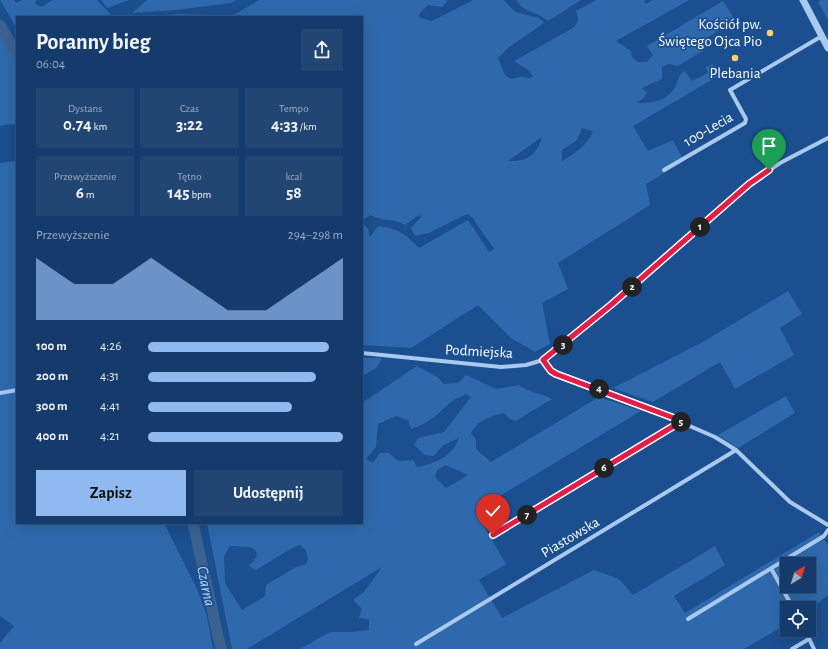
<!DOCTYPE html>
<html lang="pl">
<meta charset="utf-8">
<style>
:root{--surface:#143b6b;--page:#214673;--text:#f1f3f6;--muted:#9dadc1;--line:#33557e;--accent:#90b9f0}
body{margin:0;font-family:"Alegreya Sans",sans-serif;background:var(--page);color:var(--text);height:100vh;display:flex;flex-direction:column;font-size:15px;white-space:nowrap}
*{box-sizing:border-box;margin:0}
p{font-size:13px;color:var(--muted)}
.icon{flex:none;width:22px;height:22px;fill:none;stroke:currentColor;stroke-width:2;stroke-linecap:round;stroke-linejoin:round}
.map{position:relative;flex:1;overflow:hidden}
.side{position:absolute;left:16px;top:16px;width:347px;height:508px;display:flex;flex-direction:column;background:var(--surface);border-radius:0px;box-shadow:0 4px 16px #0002,0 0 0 1px var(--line)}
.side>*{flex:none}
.needle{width:26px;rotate:38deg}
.fabs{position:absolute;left:780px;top:557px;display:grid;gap:8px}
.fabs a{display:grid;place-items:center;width:36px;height:36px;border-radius:0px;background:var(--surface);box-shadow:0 4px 16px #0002,0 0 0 1px var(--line);font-size:20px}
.pin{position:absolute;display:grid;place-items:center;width:34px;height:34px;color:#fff;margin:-41px -17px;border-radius:50% 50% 50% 0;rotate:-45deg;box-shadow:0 0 4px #0007}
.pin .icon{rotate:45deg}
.km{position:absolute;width:20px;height:20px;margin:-10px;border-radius:50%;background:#222;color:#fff;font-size:11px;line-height:20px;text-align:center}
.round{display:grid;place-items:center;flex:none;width:42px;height:42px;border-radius:0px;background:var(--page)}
.overview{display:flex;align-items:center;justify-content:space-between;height:68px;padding:0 20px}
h1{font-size:22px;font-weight:700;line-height:30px}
.figures{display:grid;grid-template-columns:repeat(3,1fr);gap:6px;height:68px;padding:4px 20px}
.figures div{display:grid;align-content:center;border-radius:0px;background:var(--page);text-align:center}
.figures b{font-size:17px;font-weight:700}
.figures small{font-size:11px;font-weight:400}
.figures p{font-size:11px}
.chart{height:112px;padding:8px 20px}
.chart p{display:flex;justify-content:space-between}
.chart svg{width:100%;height:72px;margin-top:4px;fill:var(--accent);opacity:.7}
.cta{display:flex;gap:8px;margin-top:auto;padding:8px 20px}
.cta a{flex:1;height:46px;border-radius:0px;background:var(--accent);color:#111;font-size:16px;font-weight:700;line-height:46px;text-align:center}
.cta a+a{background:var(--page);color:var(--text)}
ul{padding:0 20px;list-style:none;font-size:13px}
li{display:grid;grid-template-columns:64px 48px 1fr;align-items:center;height:30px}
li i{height:10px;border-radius:5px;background:var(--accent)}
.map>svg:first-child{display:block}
.green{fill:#2e69ad;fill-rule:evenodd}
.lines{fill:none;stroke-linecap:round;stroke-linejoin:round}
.river{stroke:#3c6290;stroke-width:11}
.minor{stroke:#a9c9ee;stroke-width:4}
.tertiary{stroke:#a9c9ee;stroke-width:7}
.route-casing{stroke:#fff;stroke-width:8}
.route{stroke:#e11d48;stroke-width:5}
.poi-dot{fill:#ffd166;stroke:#1b4f8f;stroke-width:1.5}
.labels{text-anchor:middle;stroke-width:3.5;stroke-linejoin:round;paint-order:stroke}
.poi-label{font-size:15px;fill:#fff;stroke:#1b4f8f;text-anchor:end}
.street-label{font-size:15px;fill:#fff;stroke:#1b4f8f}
.water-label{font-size:16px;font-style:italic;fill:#b5d3f5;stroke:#1b4f8f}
</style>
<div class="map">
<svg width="828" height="649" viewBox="0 0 828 649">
<rect width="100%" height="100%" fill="#1b4f8f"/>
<!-- green -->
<path class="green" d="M 0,0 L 14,0 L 16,3 L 22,0 L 36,0 L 35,4 L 42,7 L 53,0 L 97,0 L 113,17 L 17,17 L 17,29 Z
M 101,0 L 129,0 L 107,8 Z
M 147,0 L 236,0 L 231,3 L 177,10 L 132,13 Z
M 259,0 L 448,0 L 442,7 L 428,5 L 419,14 L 420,18 L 432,21 L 473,0 L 504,0 L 515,12 L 539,18 L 544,23 L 509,47 L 498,58 L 505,75 L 511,79 L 521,77 L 530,78 L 533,76 L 528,70 L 514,61 L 573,28 C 579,22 579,19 576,11 L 596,0 L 644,0 L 646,4 L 653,0 L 689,0 L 616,41 L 631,51 L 632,57 L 638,62 L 647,62 L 653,55 L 647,46 L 723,1 L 735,20 L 699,43 L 703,51 L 678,66 L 668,64 L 662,67 L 662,79 L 642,88 L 647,92 L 644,98 L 636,103 C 652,103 666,102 675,87 C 679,80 678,75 685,71 L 692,81 L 708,73 L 706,67 L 713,64 L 720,75 L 633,126 L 648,151 L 673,140 L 684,161 L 646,184 L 650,205 L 558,263 L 568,289 L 542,303 L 550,344 L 535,352 L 511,338 L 478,305 L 411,348 L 362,345 L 362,222 L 368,229 L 370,237 L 378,226 C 399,229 404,233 419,248 L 468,220 L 489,252 L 494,249 L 472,217 L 467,214 L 429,233 L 415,236 L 411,228 L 421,217 L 419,215 L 405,225 C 393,218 383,222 371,215 L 362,220 L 362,17 L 230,17 ZM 582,128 L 593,131 C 587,146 576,152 562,161 L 562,150 L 577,140 ZM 542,137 C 537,155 527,162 508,161 Z
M 516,0 L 581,0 L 548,21 C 535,10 525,14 516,0 Z
M 821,0 L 828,0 L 828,20 L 818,2 Z
M 174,14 L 210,15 L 206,17 L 169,17 Z
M 0,28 L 17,57 L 17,125 L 10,124 L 0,126 Z
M 17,161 L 17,523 L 164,523 L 197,589 L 207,616 L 213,649 L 0,649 L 0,643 L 14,626 L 0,616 L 0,163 Z
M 788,291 L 802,314 L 780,328 L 794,355 L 735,389 L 720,362 L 653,402 L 613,388 L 701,343 Z
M 362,358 L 382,358 L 376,368 L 362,376 Z
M 417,366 L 437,377 L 444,384 L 458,383 L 466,375 L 496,389 L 519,385 C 529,393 541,393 552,399 L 516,421 L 510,419 L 504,413 C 491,416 478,420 471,433 L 476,440 L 476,449 L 491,462 L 599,397 L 641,411 L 475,511 L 506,564 L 479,580 L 502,618 L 594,570 L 619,579 L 633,595 L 715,546 L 725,565 L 674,596 L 685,613 L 819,532 L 828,545 L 828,595 L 809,610 L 809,608 L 787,608 L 787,624 L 744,649 L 300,649 L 330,632 L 350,632 L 369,630 L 369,619 L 359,618 L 362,609 L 353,600 L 364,592 L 382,567 L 247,649 L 232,649 L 207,523 L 362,523 L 362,403 ZM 466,394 L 471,397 L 444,432 L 418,438 L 414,445 L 425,455 L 433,456 L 444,445 L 459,438 C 453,456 435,464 417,467 L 413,460 L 398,461 L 389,453 L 380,453 L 373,463 L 366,459 L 376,447 L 378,424 L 396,416 L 408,420 L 411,429 C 430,423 435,416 449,404 C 453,400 460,397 466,394 ZM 446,465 L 468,475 L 446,488 L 435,477 L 437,470 ZM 300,545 L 306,550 L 308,560 L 306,564 L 296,567 L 266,585 L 265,596 L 242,610 L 225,583 L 224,556 L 230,546 L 250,547 L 255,550 L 257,555 L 254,561 L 249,566 L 256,570 L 294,547 ZM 787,564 L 809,564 L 809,586 L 787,586 Z
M 786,396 L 795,413 L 738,448 L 718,435 Z"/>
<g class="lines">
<!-- river -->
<path class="river" d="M 0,25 L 17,54
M 193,523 L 221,649"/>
<!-- minor -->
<path class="minor" d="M 664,170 L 745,123 L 746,119 L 730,90 L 822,36
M 362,353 L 501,367 L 526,365 L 543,360 L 586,326 L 749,184 L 780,163 L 828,138
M 543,360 L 551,371 L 556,374 L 646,407 L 715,437 L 736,450 L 790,502 L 828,525
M 0,393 L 17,390
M 493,535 L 682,421
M 772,570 L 793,608
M 688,619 L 824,536 L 828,530
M 805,630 L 814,649
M 416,644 L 736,450
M 792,649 L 809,639"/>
<!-- tertiary -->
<path class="tertiary" d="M 803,0 L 828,48"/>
</g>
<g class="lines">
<defs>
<path id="route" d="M 493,535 L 682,421 L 556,374 L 551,371 L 543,360 L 612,304 L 749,184 L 769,170"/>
</defs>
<!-- route casing -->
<use href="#route" class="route-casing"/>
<!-- route -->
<use href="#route" class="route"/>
</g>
<!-- markers -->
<g class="poi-dot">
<circle cx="770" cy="33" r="4"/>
<circle cx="735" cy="58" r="4"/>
</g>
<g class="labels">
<!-- poi labels -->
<g class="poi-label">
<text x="762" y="29">Kościół pw.<tspan x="762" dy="17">Świętego Ojca Pio</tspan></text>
<text x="735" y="78" text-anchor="middle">Plebania</text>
</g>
<!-- street labels -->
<g class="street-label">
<text transform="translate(708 129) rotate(-30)" y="5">100-Lecia</text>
<text transform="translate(479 351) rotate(3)" y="5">Podmiejska</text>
<text transform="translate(570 537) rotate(-31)" y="5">Piastowska</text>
</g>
<!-- water labels -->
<g class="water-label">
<text transform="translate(207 586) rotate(78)" y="6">Czarna</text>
</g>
</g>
</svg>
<div class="fabs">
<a><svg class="needle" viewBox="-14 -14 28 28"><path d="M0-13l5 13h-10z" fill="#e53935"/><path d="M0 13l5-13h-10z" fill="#9dadc1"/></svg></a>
<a><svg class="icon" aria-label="locate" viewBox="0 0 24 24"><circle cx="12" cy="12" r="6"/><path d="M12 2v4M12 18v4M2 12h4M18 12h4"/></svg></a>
</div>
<div class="pin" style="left:769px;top:170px;background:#1e9e55"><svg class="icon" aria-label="arrive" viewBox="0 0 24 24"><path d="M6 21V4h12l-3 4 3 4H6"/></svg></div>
<div class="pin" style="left:493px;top:535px;background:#d93025"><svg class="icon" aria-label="check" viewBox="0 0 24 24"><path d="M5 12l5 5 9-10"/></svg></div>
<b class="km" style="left:700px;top:227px">1</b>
<b class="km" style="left:632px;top:287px">2</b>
<b class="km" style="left:563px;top:345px">3</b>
<b class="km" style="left:599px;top:389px">4</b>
<b class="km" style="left:681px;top:422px">5</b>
<b class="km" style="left:604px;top:468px">6</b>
<b class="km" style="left:527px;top:515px">7</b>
<section class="side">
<div class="overview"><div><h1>Poranny bieg</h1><p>06:04</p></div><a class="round"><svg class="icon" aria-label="share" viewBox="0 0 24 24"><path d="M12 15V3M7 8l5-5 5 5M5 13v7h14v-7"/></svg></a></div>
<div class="figures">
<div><p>Dystans</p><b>0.74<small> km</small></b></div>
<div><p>Czas</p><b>3:22</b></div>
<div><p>Tempo</p><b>4:33<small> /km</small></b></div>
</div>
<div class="figures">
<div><p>Przewyższenie</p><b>6<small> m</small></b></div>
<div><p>Tętno</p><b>145<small> bpm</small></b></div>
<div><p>kcal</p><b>58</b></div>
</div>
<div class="chart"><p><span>Przewyższenie</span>294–298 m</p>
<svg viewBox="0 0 160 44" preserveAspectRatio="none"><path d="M0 44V6L10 14L20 22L30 22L40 22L50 14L60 6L70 14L80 22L90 30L100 38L110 38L120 38L130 30L140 22L150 14L160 6V44z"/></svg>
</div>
<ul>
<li><b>100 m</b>4:26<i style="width:93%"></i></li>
<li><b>200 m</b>4:31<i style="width:86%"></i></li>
<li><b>300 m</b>4:41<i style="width:74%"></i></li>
<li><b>400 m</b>4:21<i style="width:100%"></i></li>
</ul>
<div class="cta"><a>Zapisz</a><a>Udostępnij</a></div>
</section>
</div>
